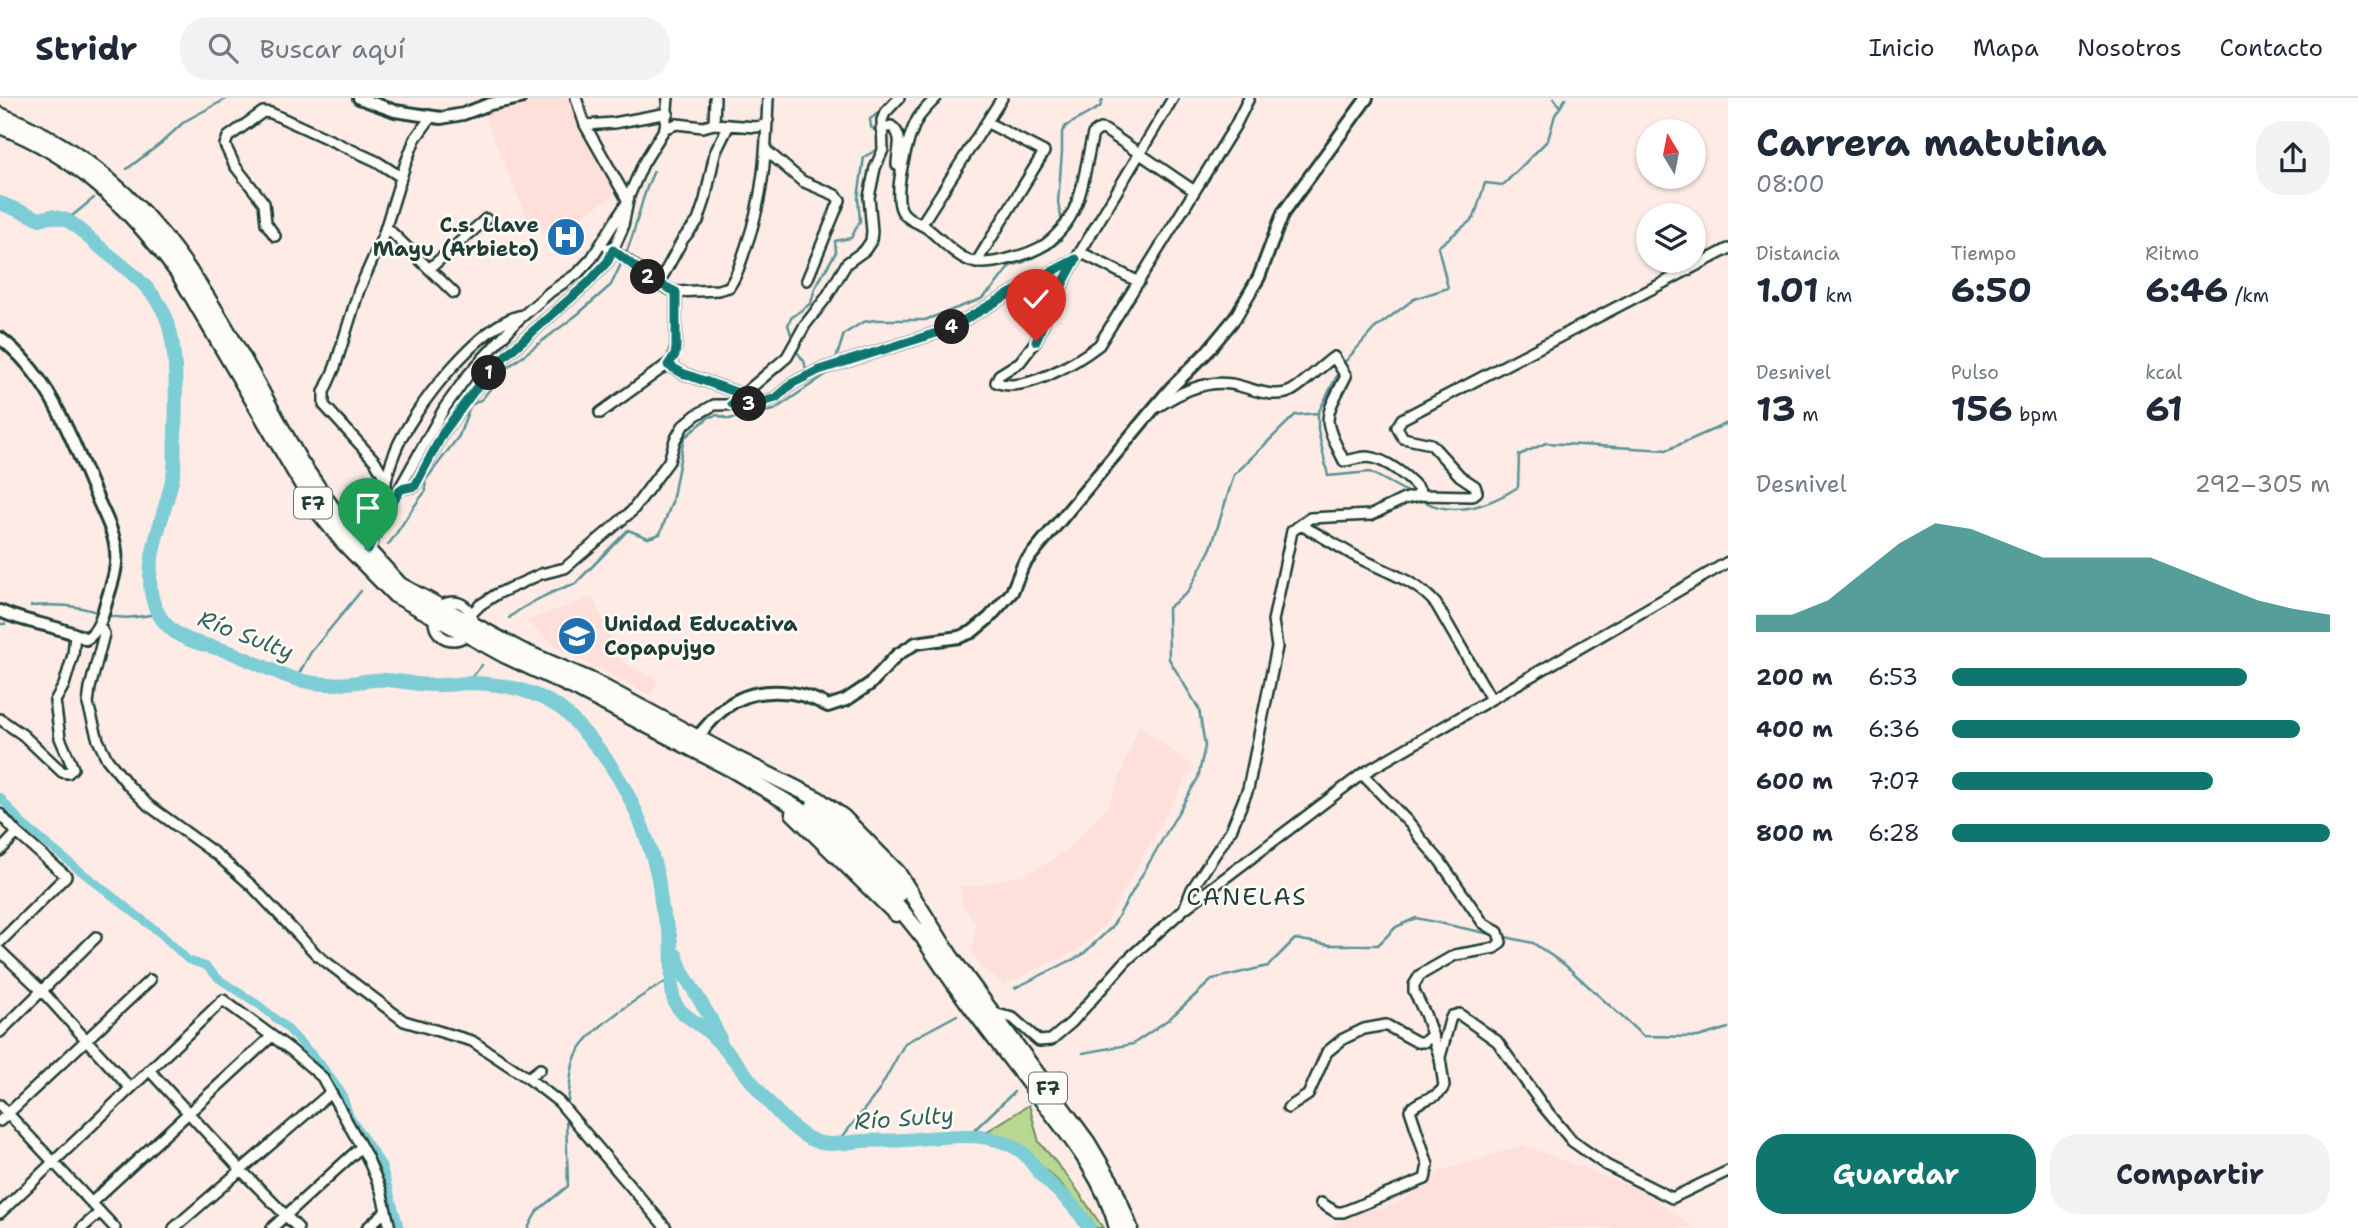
<!DOCTYPE html>
<html lang="es">
<meta charset="utf-8">
<style>
:root{--surface:#fff;--page:#f2f2f3;--text:#1f2937;--muted:#747a83;--line:#e0e1e3;--accent:#0f766e}
body{margin:0;font-family:"Shantell Sans",sans-serif;background:var(--page);color:var(--text);height:100vh;display:flex;flex-direction:column;font-size:26px;white-space:nowrap}
*{box-sizing:border-box;margin:0}
p{font-size:23px;color:var(--muted)}
.icon{flex:none;width:38px;height:38px;fill:none;stroke:currentColor;stroke-width:2;stroke-linecap:round;stroke-linejoin:round}
.map{position:relative;flex:1;overflow:hidden}
.sheet{display:flex;flex-direction:column;background:var(--surface);width:630px}
.sheet>*{flex:none}
.needle{width:46px;rotate:350deg}
.buttons{position:absolute;left:1636px;top:21px;display:grid;gap:14px}
.buttons a{display:grid;place-items:center;width:70px;height:70px;border-radius:50%;background:var(--surface);box-shadow:0 2px 5px #0004;font-size:35px}
.pin{position:absolute;display:grid;place-items:center;width:60px;height:60px;color:#fff;margin:-72px -30px;border-radius:50% 50% 50% 0;rotate:-45deg;box-shadow:0 0 7px #0007}
.pin .icon{rotate:45deg}
.km{position:absolute;width:35px;height:35px;margin:-18px;border-radius:50%;background:#222;color:#fff;font-size:19px;line-height:35px;text-align:center}
.round{display:grid;place-items:center;flex:none;width:74px;height:74px;border-radius:28px;background:var(--page)}
.summary{display:flex;align-items:center;justify-content:space-between;height:119px;padding:0 28px}
h1{font-size:38px;font-weight:700;line-height:52px}
.figures{display:grid;grid-template-columns:repeat(3,1fr);gap:10px;height:119px;padding:7px 28px}
.figures div{display:grid;align-content:center}
.figures b{font-size:35px;font-weight:700}
.figures small{font-size:19px;font-weight:400}
.figures p{font-size:19px}
.chart{height:196px;padding:14px 28px}
.chart p{display:flex;justify-content:space-between}
.chart svg{width:100%;height:126px;margin-top:7px;fill:var(--accent);opacity:.7}
.cta{display:flex;gap:14px;margin-top:auto;padding:14px 28px}
.cta a{flex:1;height:80px;border-radius:28px;background:var(--accent);color:#fff;font-size:28px;font-weight:700;line-height:80px;text-align:center}
.cta a+a{background:var(--page);color:var(--text)}
ul{padding:0 28px;list-style:none;font-size:23px}
li{display:grid;grid-template-columns:112px 84px 1fr;align-items:center;height:52px}
li i{height:18px;border-radius:9px;background:var(--accent)}
header{display:flex;align-items:center;gap:42px;box-sizing:border-box;height:98px;padding:0 35px;background:var(--surface);border-bottom:2px solid var(--line)}
header strong{font-size:33px}
nav{display:flex;gap:38px;margin-inline-start:auto;font-size:24px}
.search{width:490px;height:63px;background:var(--page);display:flex;align-items:center;gap:18px;box-sizing:border-box;padding:0 24px;border-radius:28px;color:var(--muted);font-size:26px}
main{display:flex;flex:1;min-height:0}
.map>svg:first-child{display:block}
.built{fill:#fedfda}
.green{fill:#b8d790;stroke:#6c8a62;stroke-width:2}
.lines{fill:none;stroke-linecap:round;stroke-linejoin:round}
.stream{stroke:#579395;stroke-width:2.5}
.canal{stroke:#7ccdd5;stroke-width:8}
.river{stroke:#7ccdd5;stroke-width:14}
.minor-casing{stroke:#1f3d34;stroke-width:14}
.tertiary-casing{stroke:#1f3d34;stroke-width:16}
.trunk-casing{stroke:#1f3d34;stroke-width:19}
.minor{stroke:#fdfcf7;stroke-width:9}
.tertiary{stroke:#fdfcf7;stroke-width:10}
.trunk{stroke:#fdfcf7;stroke-width:14}
.route-casing{stroke:#fff;stroke-width:14}
.route{stroke:#0f766e;stroke-width:9}
.labels{text-anchor:middle;stroke-width:5;stroke-linejoin:round;paint-order:stroke}
.shield{fill:#fdfcf7;stroke:#62766e;stroke-width:2}
.shield-label{font-size:19px;font-weight:bold;fill:#1f3d34}
.poi-label{font-size:21px;font-weight:bold;fill:#1f3d34;stroke:#fdfcf7;text-anchor:end}
.water-label{font-size:23px;font-style:italic;fill:#36615c;stroke:#fdfcf7}
.quarter-label{font-size:24px;letter-spacing:2px;fill:#1f3d34;stroke:#fdfcf7}
</style>
<header>
<strong>Stridr</strong>
<div class="search"><svg class="icon" aria-label="search" viewBox="0 0 24 24"><circle cx="10" cy="10" r="6"/><path d="M15 15l6 6"/></svg>Buscar aquí</div>
<nav><a>Inicio</a><a>Mapa</a><a>Nosotros</a><a>Contacto</a></nav>
</header>
<main>
<div class="map">
<svg width="1728" height="1130" viewBox="0 0 1728 1130">
<rect width="100%" height="100%" fill="#feebe6"/>
<filter id="ink" filterUnits="userSpaceOnUse"><feTurbulence type="fractalNoise" baseFrequency=".0143" numOctaves="2"/><feDisplacementMap in="SourceGraphic" scale="14" xChannelSelector="R" yChannelSelector="G"/><feConvolveMatrix kernelMatrix="1 2 1 2 8 2 1 2 1" color-interpolation-filters="sRGB"/></filter>
<g filter="url(#ink)">
<!-- built -->
<path class="built" d="M 528,0 L 574,0 L 618,94 L 579,120 L 533,134 L 484,17 Z
M 592,499 L 623,564 L 658,582 L 650,597 L 562,553 L 526,523 Z
M 1139,628 L 1193,668 L 1104,828 L 1076,853 L 1004,886 L 981,870 L 972,852 L 976,825 L 963,807 L 960,788 L 972,789 L 1027,776 L 1065,754 L 1110,705 Z
M 1522,1047 L 1642,1093 L 1695,1130 L 1328,1130 L 1350,1117 L 1396,1107 L 1440,1074 Z"/>
<!-- green -->
<path class="green" d="M 1029,1007 L 1039,1044 L 1069,1080 L 1103,1130 L 1095,1130 L 1091,1121 L 1061,1086 L 1041,1068 L 1022,1047 L 986,1034 Z"/>
<g class="lines">
<!-- stream -->
<path class="stream" d="M 1554,0 L 1560,9
M 878,35 L 871,29 L 870,21 L 881,13
M 127,71 L 160,46 L 185,23 L 228,0
M 67,122 L 94,100
M 1062,124 L 1058,104 L 1062,54 L 1062,34 L 1066,28 L 1100,9 L 1103,0
M 626,155 C 638,128 640,100 654,73
M 792,239 L 788,227 L 791,220 L 811,205 L 815,190 L 836,154 L 835,143 L 851,140 L 860,123 L 858,100 L 864,59 L 880,50
M 797,254 L 804,263 L 806,271
M 837,258 L 844,236 L 863,224 L 875,222 L 925,222 L 981,201 L 993,190 L 1010,168 L 1024,164 L 1050,151 L 1061,142 L 1063,134
M 1343,266 L 1374,231 L 1414,201 L 1448,190 L 1438,149 L 1474,120 L 1485,85 L 1503,87 L 1548,42 L 1555,17 L 1566,0
M 1318,315 L 1340,272
M 1423,403 C 1455,420 1490,407 1518,389 L 1519,357 L 1546,345 L 1667,352 L 1728,325
M 388,447 C 402,429 411,410 426,393 L 425,383 L 459,338 L 470,308 L 482,301 L 508,269 L 578,216 L 611,187 L 622,164
M 31,508 C 56,506 75,507 100,515
M 106,517 C 123,522 139,519 157,516
M 509,520 C 522,508 558,490 575,486 L 628,432 L 648,440 L 660,436 L 672,404 L 684,340 L 709,319 L 717,317 L 729,321 L 774,312 L 834,271
M 0,526 L 5,526
M 296,581 L 311,554 L 361,493
M 467,585 L 482,567
M 1501,838 L 1533,845 L 1565,867 L 1643,938 L 1698,939 L 1728,930
M 1015,890 L 1082,857 L 1112,829 L 1198,680 L 1205,648 L 1199,611 L 1169,561 L 1168,510 L 1188,494 L 1211,450 L 1234,377 L 1295,317 L 1318,315 L 1318,332 L 1328,378 L 1370,374 L 1409,395
M 1083,955 L 1133,946 L 1169,921 L 1213,881 L 1268,868 L 1295,841 L 1330,847 L 1378,847 L 1396,829 L 1416,820 L 1495,837
M 568,1003 C 570,989 570,973 575,960 C 585,932 645,895 671,881
M 967,1039 L 1014,994
M 835,1048 L 878,994 L 905,945 L 957,917
M 528,1130 L 537,1113 L 568,1088 L 566,1018"/>
<!-- canal -->
<path class="canal" d="M 0,699 L 23,726 L 74,768 L 161,836 L 188,862 L 206,868 L 219,881 L 259,907 L 286,929 L 320,965 L 342,995 L 350,1019 L 382,1067 L 400,1130"/>
<!-- river -->
<path class="river" d="M 0,105 L 40,121 L 51,118 L 67,122 L 77,129 C 104,157 151,181 166,219 C 178,251 176,303 175,338 C 174,349 175,361 174,372 C 167,420 125,493 172,532 C 188,545 208,547 227,553 C 257,564 283,581 315,585 C 335,588 354,584 374,582 C 394,580 413,587 433,587 C 444,588 456,586 467,585 C 498,585 530,591 557,608 C 566,613 574,623 581,631 C 621,672 645,725 658,780 C 660,791 660,803 663,814 C 664,822 669,830 670,838 C 675,860 668,888 675,905 C 681,918 698,924 707,933 C 741,963 763,1006 799,1034 C 822,1052 837,1045 863,1043 C 877,1042 892,1043 906,1042 C 943,1039 990,1030 1022,1054 C 1030,1061 1036,1072 1044,1080 C 1061,1096 1077,1109 1089,1130
M 676,857 L 682,873 L 711,921 L 720,941"/>
<defs>
<path id="minor" d="M 936,0 C 930,6 923,13 918,20 C 908,38 892,95 902,113 C 907,122 920,125 928,131 C 941,141 954,157 970,163 C 987,170 1031,156 1046,146 C 1053,141 1060,133 1065,127 C 1084,102 1085,66 1093,36 L 1100,31 L 1105,32 L 1193,92
M 1173,0 L 1076,161 L 1048,213 L 1036,243 L 1020,264 L 999,277 L 996,284 C 1023,297 1077,264 1099,247 L 1235,28 L 1249,0
M 714,26 L 715,0
M 585,27 L 614,25 L 668,15
M 665,30 L 677,26 L 703,29 L 714,26 L 756,29 L 765,27 L 768,22
M 881,31 L 891,28 C 905,38 897,52 897,67
M 767,53 L 802,83 L 835,97 L 840,102 L 807,182
M 921,127 L 1002,0
M 386,129 L 454,195
M 275,138 L 266,125 L 264,105 L 235,68 L 225,47 L 228,39 L 263,14 L 271,15 L 376,63 L 401,79
M 608,150 C 633,162 649,185 676,194 L 718,192 L 729,189 C 738,177 741,163 746,149 C 764,98 766,54 768,0
M 1082,155 L 1139,184
M 976,165 L 1044,54 L 988,25
M 429,171 L 486,121
M 659,185 L 683,141 L 698,123 L 705,102 L 715,55 L 729,27
M 668,267 L 682,275 L 744,297
M 732,306 L 787,259 L 805,227 L 826,200 L 847,165 L 865,152 L 871,143 L 872,133 L 869,99 L 875,70 L 883,52 L 882,22 L 885,15 L 899,0
M 1159,308 C 1180,294 1206,282 1231,286 C 1249,289 1273,302 1291,293 C 1303,287 1321,268 1334,259 L 1346,278 C 1324,322 1321,317 1344,363 C 1351,362 1360,359 1367,359 C 1386,360 1413,382 1423,397
M 600,315 L 672,263 L 676,250 L 676,194
M 386,382 L 375,363 L 324,307 L 324,294 L 335,269 L 359,192 L 383,138 L 405,67 L 415,41 L 431,19
M 401,391 L 415,388 L 443,335 L 482,282 L 506,257 L 588,185 L 608,163 L 622,132 L 629,98 L 643,66 L 665,30 L 668,0
M 381,424 L 445,309 L 468,277 L 517,223 L 550,194 L 578,175 L 592,160 L 628,103 L 585,27 L 576,0
M 1300,427 C 1320,436 1338,449 1357,459 C 1384,473 1416,482 1436,506 L 1491,601
M 368,452 C 372,442 378,432 381,422 C 385,410 384,397 386,385 C 387,375 391,364 395,354 C 409,316 482,221 524,217
M434 523a19 19 0 1 1 38 0a19 19 0 1 1-38 0Z
M 471,516 L 480,507 L 497,496 L 541,476 L 565,470 L 632,413 L 669,363 L 675,342 L 683,328 L 696,317 L 714,307 L 756,306 L 776,300 L 793,285 L 819,272 L 949,231 L 1011,195 L 1075,162
M 99,527 L 104,536 L 90,590 L 88,606 L 98,642 L 107,661 L 128,687 L 148,707 L 217,757 L 252,788 L 317,857 L 404,923 L 472,943 L 528,980 L 559,1004 L 666,1130
M 0,621 L 23,637 L 62,674 L 68,675 L 73,670 L 60,640 L 55,603 L 64,587 L 73,557 L 75,536
M 0,716 L 17,735 L 66,778 L 0,844
M 0,753 L 17,735
M 1184,811 L 1192,791 L 1231,732 L 1248,691 L 1277,549 L 1273,523 L 1292,433 L 1310,420 L 1371,417 L 1404,401 L 1423,397 L 1472,398 L 1477,394 L 1475,388 L 1460,378 L 1431,346 L 1403,340 L 1397,329 L 1402,321 L 1728,151
M 0,853 L 42,893 L 130,990
M 993,915 L 1013,920 L 1039,943 L 1051,942 L 1072,924 L 1126,863 L 1184,811 L 1362,676 L 1728,464
M 0,934 L 96,839
M 1440,959 L 1450,922 L 1452,918 L 1459,916 L 1497,943 L 1543,1008 L 1572,1043 L 1606,1067 L 1672,1100 L 1728,1073
M 149,972 L 241,1072 L 298,1130
M 528,980 L 540,971
M 0,1007 L 115,1130
M 1288,1010 L 1308,997 L 1327,954 L 1343,941 L 1364,931 L 1386,927 L 1417,944 L 1424,944 L 1432,937
M 0,1023 L 150,882
M 91,1105 L 272,938
M 1321,1105 L 1336,1114 L 1343,1114 L 1425,1081 L 1428,1067 L 1410,1012 C 1419,1000 1438,1002 1444,988 L 1440,960 L 1425,916 L 1414,893 L 1414,887 L 1420,877 L 1455,857 L 1495,850 L 1501,844 L 1498,834 L 1483,825 L 1440,763 L 1420,740 L 1413,729 L 1362,676
M 0,1115 L 223,902 L 291,952 L 322,979 L 367,1059 L 381,1092 L 390,1130
M 82,1130 L 99,1115
M 174,1130 L 330,995
M 272,1130 L 361,1049
M 367,1130 L 386,1113"/>
<path id="tertiary" d="M 359,0 L 395,13 L 441,20 L 463,16 L 490,6 L 520,0
M 0,240 C 49,277 71,339 94,393 C 102,412 114,432 116,453 C 118,471 111,488 106,505 C 102,519 99,533 86,541 C 59,527 27,526 0,513
M 697,639 C 706,630 714,618 724,611 C 753,587 797,590 828,608 L 846,602 L 870,586 L 897,557 L 916,545 L 959,539 L 972,534 L 989,520 L 1012,494 L 1023,467 L 1149,316 L 1171,290 L 1206,255 L 1235,220 L 1259,179 L 1283,115 L 1367,0"/>
<path id="trunk" d="M 0,17 C 163,80 220,223 301,365 L 341,423 L 400,487 L 522,553 L 590,582 L 737,661 L 818,701 L 843,719 L 898,775 L 951,859 L 1088,1045 L 1113,1087 L 1130,1130
M 0,28 C 78,58 130,110 179,176 L 317,412 L 343,444 L 395,497 L 506,558 L 579,592 L 731,671 L 809,717 L 885,792 L 922,838
M 813,709 C 840,729 884,766 899,796
M 793,715 L 896,816
M 919,833 C 954,889 995,941 1035,993 C 1067,1035 1104,1078 1117,1130"/>
</defs>
<!-- minor casing -->
<use href="#minor" class="minor-casing"/>
<!-- tertiary casing -->
<use href="#tertiary" class="tertiary-casing"/>
<!-- trunk casing -->
<use href="#trunk" class="trunk-casing"/>
<!-- minor -->
<use href="#minor" class="minor"/>
<!-- tertiary -->
<use href="#tertiary" class="tertiary"/>
<!-- trunk -->
<use href="#trunk" class="trunk"/>
</g>
</g>
<g class="lines" filter="url(#ink)">
<defs>
<path id="route" d="M 368,452 L 377,429 L 401,391 L 415,388 L 443,335 L 482,282 L 506,257 L 588,185 L 608,163 L 613,152 L 652,182 L 676,194 L 676,250 L 675,257 L 668,267 L 682,275 L 744,297 L 732,306 L 756,306 L 776,300 L 793,285 L 819,272 L 949,231 L 1011,195 L 1076,161 L 1048,213 L 1036,243"/>
</defs>
<!-- route casing -->
<use href="#route" class="route-casing"/>
<!-- route -->
<use href="#route" class="route"/>
</g>
<!-- icons -->
<defs>
<symbol id="hospital-disc" viewBox="-11 -11 22 22"><circle r="9.5" fill="#1f6fb2" stroke="#fdfcf7"/><path d="M-5-5h3v3.5h4V-5h3V5h-3V1.5h-4V5h-3Z" fill="#fff"/></symbol>
<symbol id="school-disc" viewBox="-11 -11 22 22"><circle r="9.5" fill="#1f6fb2" stroke="#fdfcf7"/><path d="M0-5L7-2L0 1L-7-2ZM-4 1L0 2.5L4 1V4Q0 6-4 4Z" fill="#fff"/></symbol>
</defs>
<g fill-rule="evenodd">
<use href="#hospital-disc" x="544" y="117" width="44" height="44"/>
<use href="#school-disc" x="555" y="516" width="44" height="44"/>
</g>
<g class="labels">
<!-- shield labels -->
<g class="shield">
<rect x="294" y="389.5" width="38" height="31" rx="5"/>
<rect x="1029" y="974.5" width="38" height="31" rx="5"/>
</g>
<g class="shield-label">
<text x="313" y="412">F7</text>
<text x="1048" y="997">F7</text>
</g>
<!-- poi labels -->
<g class="poi-label">
<text x="539" y="134">C.s. Llave<tspan x="539" dy="24">Mayu (Arbieto)</tspan></text>
<text x="604" y="533" text-anchor="start">Unidad Educativa<tspan x="604" dy="24">Copapujyo</tspan></text>
</g>
<!-- water labels -->
<g class="water-label">
<text transform="translate(246 537) rotate(21)" y="8">Río Sulty</text>
<text transform="translate(904 1020) rotate(-4)" y="8">Río Sulty</text>
</g>
<!-- quarter labels -->
<g class="quarter-label">
<text x="1247" y="807">CANELAS</text>
</g>
</g>
</svg>
<div class="buttons">
<a><svg class="needle" viewBox="-14 -14 28 28"><path d="M0-13l5 13h-10z" fill="#e53935"/><path d="M0 13l5-13h-10z" fill="#747a83"/></svg></a>
<a><svg class="icon" aria-label="layers" viewBox="0 0 24 24"><path d="M12 4l9 5-9 5-9-5zM3 14l9 5 9-5"/></svg></a>
</div>
<div class="pin" style="left:368px;top:452px;background:#1e9e55"><svg class="icon" aria-label="arrive" viewBox="0 0 24 24"><path d="M6 21V4h12l-3 4 3 4H6"/></svg></div>
<div class="pin" style="left:1036px;top:243px;background:#d93025"><svg class="icon" aria-label="check" viewBox="0 0 24 24"><path d="M5 12l5 5 9-10"/></svg></div>
<b class="km" style="left:489px;top:275px">1</b>
<b class="km" style="left:648px;top:179px">2</b>
<b class="km" style="left:749px;top:306px">3</b>
<b class="km" style="left:952px;top:229px">4</b>
</div>
<section class="sheet">
<div class="summary"><div><h1>Carrera matutina</h1><p>08:00</p></div><a class="round"><svg class="icon" aria-label="share" viewBox="0 0 24 24"><path d="M12 15V3M7 8l5-5 5 5M5 13v7h14v-7"/></svg></a></div>
<div class="figures">
<div><p>Distancia</p><b>1.01<small> km</small></b></div>
<div><p>Tiempo</p><b>6:50</b></div>
<div><p>Ritmo</p><b>6:46<small> /km</small></b></div>
</div>
<div class="figures">
<div><p>Desnivel</p><b>13<small> m</small></b></div>
<div><p>Pulso</p><b>156<small> bpm</small></b></div>
<div><p>kcal</p><b>61</b></div>
</div>
<div class="chart"><p><span>Desnivel</span>292–305 m</p>
<svg viewBox="0 0 160 44" preserveAspectRatio="none"><path d="M0 44V38L10 38L20 33L30 23L40 13L50 6L60 8L70 13L80 18L90 18L100 18L110 18L120 23L130 28L140 33L150 36L160 38V44z"/></svg>
</div>
<ul>
<li><b>200 m</b>6:53<i style="width:78%"></i></li>
<li><b>400 m</b>6:36<i style="width:92%"></i></li>
<li><b>600 m</b>7:07<i style="width:69%"></i></li>
<li><b>800 m</b>6:28<i style="width:100%"></i></li>
</ul>
<div class="cta"><a>Guardar</a><a>Compartir</a></div>
</section>
</main>
